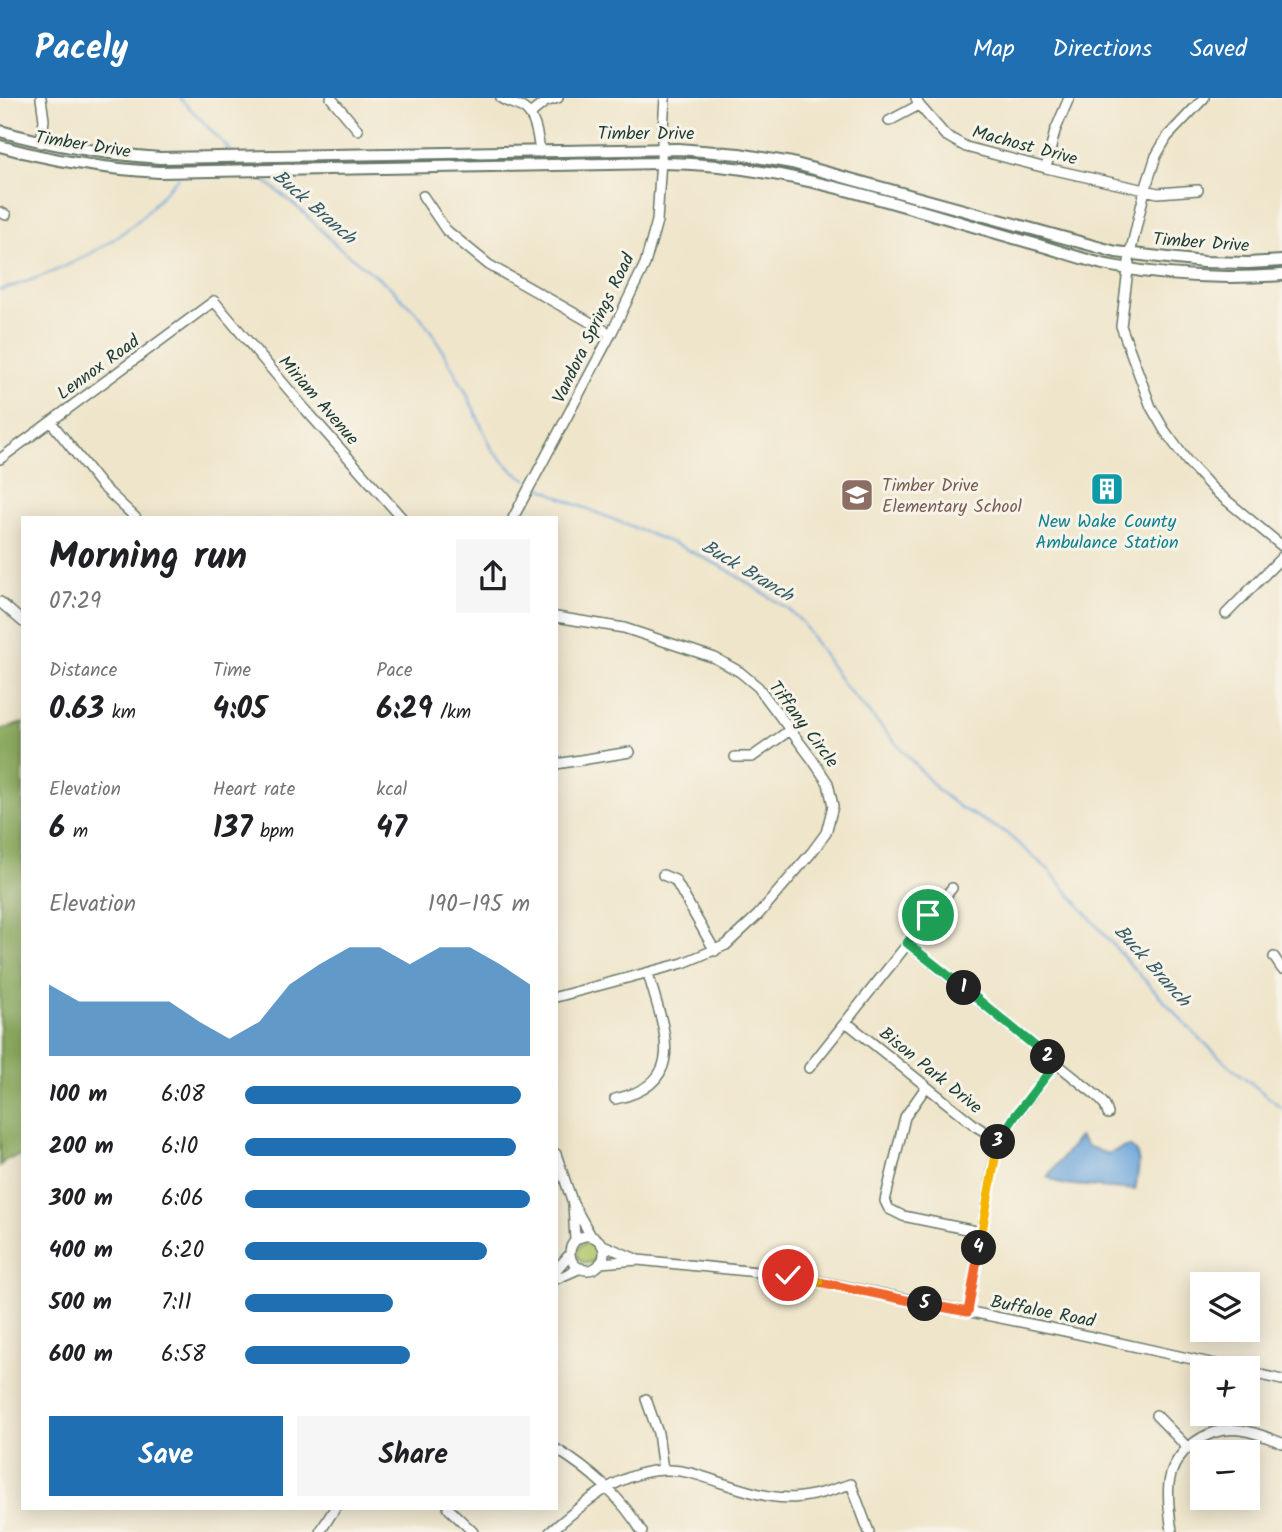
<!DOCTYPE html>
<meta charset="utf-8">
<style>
:root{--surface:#fff;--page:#f6f6f6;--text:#202124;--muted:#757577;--accent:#1f6fb2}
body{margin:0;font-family:Kalam,sans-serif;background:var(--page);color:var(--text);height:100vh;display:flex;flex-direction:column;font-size:26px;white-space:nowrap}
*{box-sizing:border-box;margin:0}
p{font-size:23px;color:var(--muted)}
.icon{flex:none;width:38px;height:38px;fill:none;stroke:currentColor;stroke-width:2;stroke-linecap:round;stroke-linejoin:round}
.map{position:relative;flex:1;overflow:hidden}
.details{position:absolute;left:21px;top:418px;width:537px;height:994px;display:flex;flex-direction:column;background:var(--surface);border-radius:0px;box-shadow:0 4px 18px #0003}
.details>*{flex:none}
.fabs{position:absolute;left:1190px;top:1174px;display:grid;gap:14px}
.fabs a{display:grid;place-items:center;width:70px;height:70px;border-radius:0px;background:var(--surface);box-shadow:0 4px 18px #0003;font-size:35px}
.pin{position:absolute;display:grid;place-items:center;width:60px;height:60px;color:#fff;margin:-30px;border:4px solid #fff;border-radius:50%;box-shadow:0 2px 7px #0007}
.km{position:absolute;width:35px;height:35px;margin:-18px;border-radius:50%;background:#222;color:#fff;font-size:19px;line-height:35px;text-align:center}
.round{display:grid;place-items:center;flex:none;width:74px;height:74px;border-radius:0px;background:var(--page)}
.summary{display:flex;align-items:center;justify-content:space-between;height:119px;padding:0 28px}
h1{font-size:38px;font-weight:600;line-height:52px}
.metrics{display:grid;grid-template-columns:repeat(3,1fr);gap:10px;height:119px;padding:7px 28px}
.metrics div{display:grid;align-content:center}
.metrics b{font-size:30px;font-weight:600}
.metrics small{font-size:19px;font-weight:400}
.metrics p{font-size:19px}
.chart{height:196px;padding:14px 28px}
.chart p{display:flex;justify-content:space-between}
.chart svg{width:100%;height:126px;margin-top:7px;fill:var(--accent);opacity:.7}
.primary-button{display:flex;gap:14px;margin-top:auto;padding:14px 28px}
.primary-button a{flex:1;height:80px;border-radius:0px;background:var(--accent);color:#fff;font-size:28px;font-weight:600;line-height:80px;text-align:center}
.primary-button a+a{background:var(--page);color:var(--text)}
ul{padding:0 28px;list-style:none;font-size:23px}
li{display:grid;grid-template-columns:112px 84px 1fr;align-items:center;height:52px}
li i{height:18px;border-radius:9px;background:var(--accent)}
header{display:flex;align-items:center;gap:42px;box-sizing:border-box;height:98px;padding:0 35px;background:var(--accent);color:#fff}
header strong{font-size:33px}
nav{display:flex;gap:38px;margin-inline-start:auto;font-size:24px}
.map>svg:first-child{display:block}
.green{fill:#b1c66a;stroke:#68824f;stroke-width:2}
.forest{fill:#8cab5e;stroke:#567449;stroke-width:2}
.water{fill:#6ca5db;stroke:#467188;stroke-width:2}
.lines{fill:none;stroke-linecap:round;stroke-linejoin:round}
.stream{stroke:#6ca5db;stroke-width:2}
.minor-casing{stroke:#687868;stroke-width:12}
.major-casing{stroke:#687868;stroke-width:14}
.minor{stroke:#fff;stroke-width:9}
.major{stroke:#fff;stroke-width:10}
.split-1-casing{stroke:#fff;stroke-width:14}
.split-2-casing{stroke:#fff;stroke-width:14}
.split-3-casing{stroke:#fff;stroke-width:14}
.split-4-casing{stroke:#fff;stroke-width:14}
.split-5-casing{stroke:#fff;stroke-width:14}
.split-6-casing{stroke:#fff;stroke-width:14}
.split-7-casing{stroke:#fff;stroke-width:14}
.split-1{stroke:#22a559;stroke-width:9}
.split-2{stroke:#22a559;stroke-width:9}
.split-3{stroke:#22a559;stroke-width:9}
.split-4{stroke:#f5b400;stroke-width:9}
.split-5{stroke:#f0652b;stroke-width:9}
.split-6{stroke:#f0652b;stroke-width:9}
.split-7{stroke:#f5b400;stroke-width:9}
.labels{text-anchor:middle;stroke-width:6;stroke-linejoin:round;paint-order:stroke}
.street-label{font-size:18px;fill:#1f3d34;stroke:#f7f3e8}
.education-label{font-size:18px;fill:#785e54;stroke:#f7f3e8;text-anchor:start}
.culture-label{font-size:18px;fill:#0d838f;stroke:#f7f3e8}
.water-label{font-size:19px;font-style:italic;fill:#365c66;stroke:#f7f3e8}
</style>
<header>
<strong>Pacely</strong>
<nav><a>Map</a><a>Directions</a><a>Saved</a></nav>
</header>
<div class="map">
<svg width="1282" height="1434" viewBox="0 0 1282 1434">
<rect width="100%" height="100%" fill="#f7f3e8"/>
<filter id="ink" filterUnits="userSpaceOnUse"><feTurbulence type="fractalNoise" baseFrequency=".0143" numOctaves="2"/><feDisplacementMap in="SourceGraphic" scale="14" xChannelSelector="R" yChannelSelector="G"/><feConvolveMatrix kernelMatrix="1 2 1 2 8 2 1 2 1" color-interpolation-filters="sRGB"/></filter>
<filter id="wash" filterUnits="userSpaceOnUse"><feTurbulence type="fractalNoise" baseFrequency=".00686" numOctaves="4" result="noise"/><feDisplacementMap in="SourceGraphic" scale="28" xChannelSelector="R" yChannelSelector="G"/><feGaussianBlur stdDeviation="1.57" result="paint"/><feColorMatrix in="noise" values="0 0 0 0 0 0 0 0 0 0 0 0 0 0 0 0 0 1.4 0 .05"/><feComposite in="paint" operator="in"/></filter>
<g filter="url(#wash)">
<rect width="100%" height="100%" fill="#efe5ca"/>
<!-- green -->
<path class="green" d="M577 1155a10 10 0 1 1 20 0a10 10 0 1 1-20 0Z"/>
<!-- forest -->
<path class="forest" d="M 23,625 L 23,1057 L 5,1062 L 0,1068 L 0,632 Z"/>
<!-- water -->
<path class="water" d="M 1079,1039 L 1087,1048 L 1107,1056 L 1128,1048 C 1145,1054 1137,1078 1135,1092 L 1061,1086 L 1047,1079 Z"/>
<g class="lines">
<!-- stream -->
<path class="stream" d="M 180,0 L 233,55
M 258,77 L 303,114 L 337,148 L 388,187 L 419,217 L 435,239 L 465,292 L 492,351 L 513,373 L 528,382
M 0,192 C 49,178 95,158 134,126 C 151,112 163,94 179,79
M 535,387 L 570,404 L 682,449 L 726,471 L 788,511 L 802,524 L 843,586 L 939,693 L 959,709 L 1006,735 L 1049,772 L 1127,863 L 1194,935 L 1225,964 L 1282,1010"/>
</g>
</g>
<g filter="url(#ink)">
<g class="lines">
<defs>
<path id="minor" d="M 41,0 L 44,22 L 41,45
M 331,0 L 358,32
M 501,0 C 508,5 516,6 523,10 C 536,18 538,40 540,54
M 916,0 L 919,7 L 945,37 L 966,49 L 1046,70 L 1158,95 L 1198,92
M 1204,0 L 1167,39 L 1156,58 L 1145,92 L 1130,156 L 1121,228 L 1151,309 L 1165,333 L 1187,363 L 1214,392 L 1282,448
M 530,16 L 545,4 L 558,0
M 889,23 L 919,7
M 1046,70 L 1055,33 L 1069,0
M 423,98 L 446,132 L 489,167 L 611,236
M 0,114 L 6,117
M 51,324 L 101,387 L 136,420
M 0,361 L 214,203 L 305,311 L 402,420
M 513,420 L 611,236 L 645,166 L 657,123 L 665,0
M 0,504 L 23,524
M 1226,516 L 1282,459
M 556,519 L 624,530 L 715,560 L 740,574 L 758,589 L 812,661 L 828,685 L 833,708 L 826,735 L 812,754 L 758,817 L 726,847 L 683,865 L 556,899
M 735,659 L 752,659 L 790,632
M 556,666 L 630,654
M 663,777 L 675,782 L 715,853
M 907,845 L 1097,998 L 1105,1007 L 1108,1016
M 1274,859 L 1282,871
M 846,924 L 977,1029 L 999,1042
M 809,970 L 952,790
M 926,989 L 905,1019 L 885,1103 L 889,1111 L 903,1118 L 981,1134
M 615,1001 C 692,985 662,928 648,875
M 556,1056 L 573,1106 L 575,1143
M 573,1106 L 591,1138
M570 1155a17 17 0 1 1 34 0a17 17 0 1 1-34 0Z
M 603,1147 L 636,1161
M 600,1165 L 638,1162 L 788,1177 L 1065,1233 L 1233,1270
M 556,1172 L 570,1156
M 556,1181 L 581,1170
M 968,1214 L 996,1051 L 1001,1037 L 1056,965
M 1248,1274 L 1282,1282
M 646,1301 L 658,1335 L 663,1372
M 1156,1317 L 1188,1350
M 556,1351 C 589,1371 623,1401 642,1434
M 448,1410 L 473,1434
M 320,1434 L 335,1410
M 550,1434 C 583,1406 619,1373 665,1372 C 685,1371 704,1379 722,1385 C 780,1404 794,1405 851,1386 L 869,1434
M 1172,1434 C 1170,1418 1167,1402 1169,1385 C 1174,1352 1207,1328 1241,1332 C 1255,1334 1269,1340 1282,1345"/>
<path id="major" d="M 0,33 C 53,48 105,56 160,60 L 678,51 L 739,56 L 792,65 L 1116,154 L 1203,164 L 1248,165 L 1282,163
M 0,48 C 53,63 105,71 159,74 L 662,65 C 789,65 914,113 1035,146 C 1061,153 1086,163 1112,168 C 1168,179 1226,181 1282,177"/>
</defs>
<!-- minor casing -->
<use href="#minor" class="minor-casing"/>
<!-- major casing -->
<use href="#major" class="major-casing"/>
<!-- minor -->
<use href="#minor" class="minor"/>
<!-- major -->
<use href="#major" class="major"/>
</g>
</g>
<g class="lines" filter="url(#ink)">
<defs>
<path id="split-1" d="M 928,817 L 907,845 L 964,890"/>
<path id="split-2" d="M 964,890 L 1048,959"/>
<path id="split-3" d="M 998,1044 L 1015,1018 L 1056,965 L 1048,959"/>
<path id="split-4" d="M 979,1150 L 998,1044"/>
<path id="split-5" d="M 925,1206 L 968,1214 L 979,1150"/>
<path id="split-6" d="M 819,1184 L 925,1206"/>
<path id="split-7" d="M 788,1177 L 819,1184"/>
</defs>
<!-- split-1 casing -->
<use href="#split-1" class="split-1-casing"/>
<!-- split-2 casing -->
<use href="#split-2" class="split-2-casing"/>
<!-- split-3 casing -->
<use href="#split-3" class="split-3-casing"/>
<!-- split-4 casing -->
<use href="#split-4" class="split-4-casing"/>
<!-- split-5 casing -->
<use href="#split-5" class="split-5-casing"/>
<!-- split-6 casing -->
<use href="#split-6" class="split-6-casing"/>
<!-- split-7 casing -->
<use href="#split-7" class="split-7-casing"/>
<!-- split-1 -->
<use href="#split-1" class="split-1"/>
<!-- split-2 -->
<use href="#split-2" class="split-2"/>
<!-- split-3 -->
<use href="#split-3" class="split-3"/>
<!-- split-4 -->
<use href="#split-4" class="split-4"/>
<!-- split-5 -->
<use href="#split-5" class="split-5"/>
<!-- split-6 -->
<use href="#split-6" class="split-6"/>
<!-- split-7 -->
<use href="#split-7" class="split-7"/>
</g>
<!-- icons -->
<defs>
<symbol id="building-square" viewBox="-11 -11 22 22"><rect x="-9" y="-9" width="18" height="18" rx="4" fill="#0f9aa8" stroke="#f7f3e8"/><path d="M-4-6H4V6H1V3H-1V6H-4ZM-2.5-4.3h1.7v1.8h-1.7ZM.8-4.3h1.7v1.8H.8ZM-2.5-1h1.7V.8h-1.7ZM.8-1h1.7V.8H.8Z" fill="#fff"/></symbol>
<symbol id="school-square" viewBox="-11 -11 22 22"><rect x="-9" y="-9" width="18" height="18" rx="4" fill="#8d6e63" stroke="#f7f3e8"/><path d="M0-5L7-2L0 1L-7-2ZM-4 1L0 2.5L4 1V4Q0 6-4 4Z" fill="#fff"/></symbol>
</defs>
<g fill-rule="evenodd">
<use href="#building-square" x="1088" y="372" width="38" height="38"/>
<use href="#school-square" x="838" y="378" width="38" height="38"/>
</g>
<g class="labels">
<!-- street labels -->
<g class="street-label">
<text x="646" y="41">Timber Drive</text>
<text transform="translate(83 46) rotate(9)" y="6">Timber Drive</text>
<text transform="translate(1025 47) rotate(15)" y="6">Machost Drive</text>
<text transform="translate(1201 144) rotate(4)" y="6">Timber Drive</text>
<text transform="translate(593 230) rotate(-64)" y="6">Vandora Springs Road</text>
<text transform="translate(98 269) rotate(-36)" y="6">Lennox Road</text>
<text transform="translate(319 302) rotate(49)" y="6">Miriam Avenue</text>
<text transform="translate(804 626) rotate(53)" y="6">Tiffany Circle</text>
<text transform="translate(931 972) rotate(39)" y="6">Bison Park Drive</text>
<text transform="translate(1043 1213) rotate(11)" y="6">Buffaloe Road</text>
</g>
<!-- education labels -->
<g class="education-label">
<text x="882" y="393">Timber Drive<tspan x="882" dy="21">Elementary School</tspan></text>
</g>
<!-- culture labels -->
<g class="culture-label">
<text x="1107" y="429">New Wake County<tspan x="1107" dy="21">Ambulance Station</tspan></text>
</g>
<!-- water labels -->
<g class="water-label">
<text transform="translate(315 108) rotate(41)" y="7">Buck Branch</text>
<text transform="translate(748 472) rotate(31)" y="7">Buck Branch</text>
<text transform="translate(1153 867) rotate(48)" y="7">Buck Branch</text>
</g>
</g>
</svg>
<div class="fabs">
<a><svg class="icon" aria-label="layers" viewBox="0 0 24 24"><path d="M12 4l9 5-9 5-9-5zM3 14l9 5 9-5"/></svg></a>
<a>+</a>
<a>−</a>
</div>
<div class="pin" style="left:928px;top:817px;background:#1e9e55"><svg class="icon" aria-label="arrive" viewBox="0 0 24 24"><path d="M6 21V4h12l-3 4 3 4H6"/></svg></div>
<div class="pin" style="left:788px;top:1177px;background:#d93025"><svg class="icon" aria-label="check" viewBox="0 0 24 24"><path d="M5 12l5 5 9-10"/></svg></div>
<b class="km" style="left:964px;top:890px">1</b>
<b class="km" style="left:1048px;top:959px">2</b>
<b class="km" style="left:998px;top:1044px">3</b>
<b class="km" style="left:979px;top:1150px">4</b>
<b class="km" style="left:925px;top:1206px">5</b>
<section class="details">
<div class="summary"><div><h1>Morning run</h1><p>07:29</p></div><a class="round"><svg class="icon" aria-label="share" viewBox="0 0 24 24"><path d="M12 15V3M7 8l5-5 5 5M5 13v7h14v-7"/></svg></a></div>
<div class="metrics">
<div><p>Distance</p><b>0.63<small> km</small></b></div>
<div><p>Time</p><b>4:05</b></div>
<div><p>Pace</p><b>6:29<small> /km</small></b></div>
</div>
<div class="metrics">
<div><p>Elevation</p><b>6<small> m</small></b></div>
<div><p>Heart rate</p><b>137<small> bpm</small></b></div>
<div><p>kcal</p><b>47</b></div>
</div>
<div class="chart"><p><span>Elevation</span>190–195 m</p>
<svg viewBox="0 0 160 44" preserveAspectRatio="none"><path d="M0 44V19L10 25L20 25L30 25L40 25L50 32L60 38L70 32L80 19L90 12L100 6L110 6L120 12L130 6L140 6L150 12L160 19V44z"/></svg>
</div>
<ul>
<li><b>100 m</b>6:08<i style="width:97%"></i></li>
<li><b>200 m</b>6:10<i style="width:95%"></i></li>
<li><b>300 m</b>6:06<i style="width:100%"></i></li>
<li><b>400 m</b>6:20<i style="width:85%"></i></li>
<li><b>500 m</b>7:11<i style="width:52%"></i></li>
<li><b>600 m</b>6:58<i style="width:58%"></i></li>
</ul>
<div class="primary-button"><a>Save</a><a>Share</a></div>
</section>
</div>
